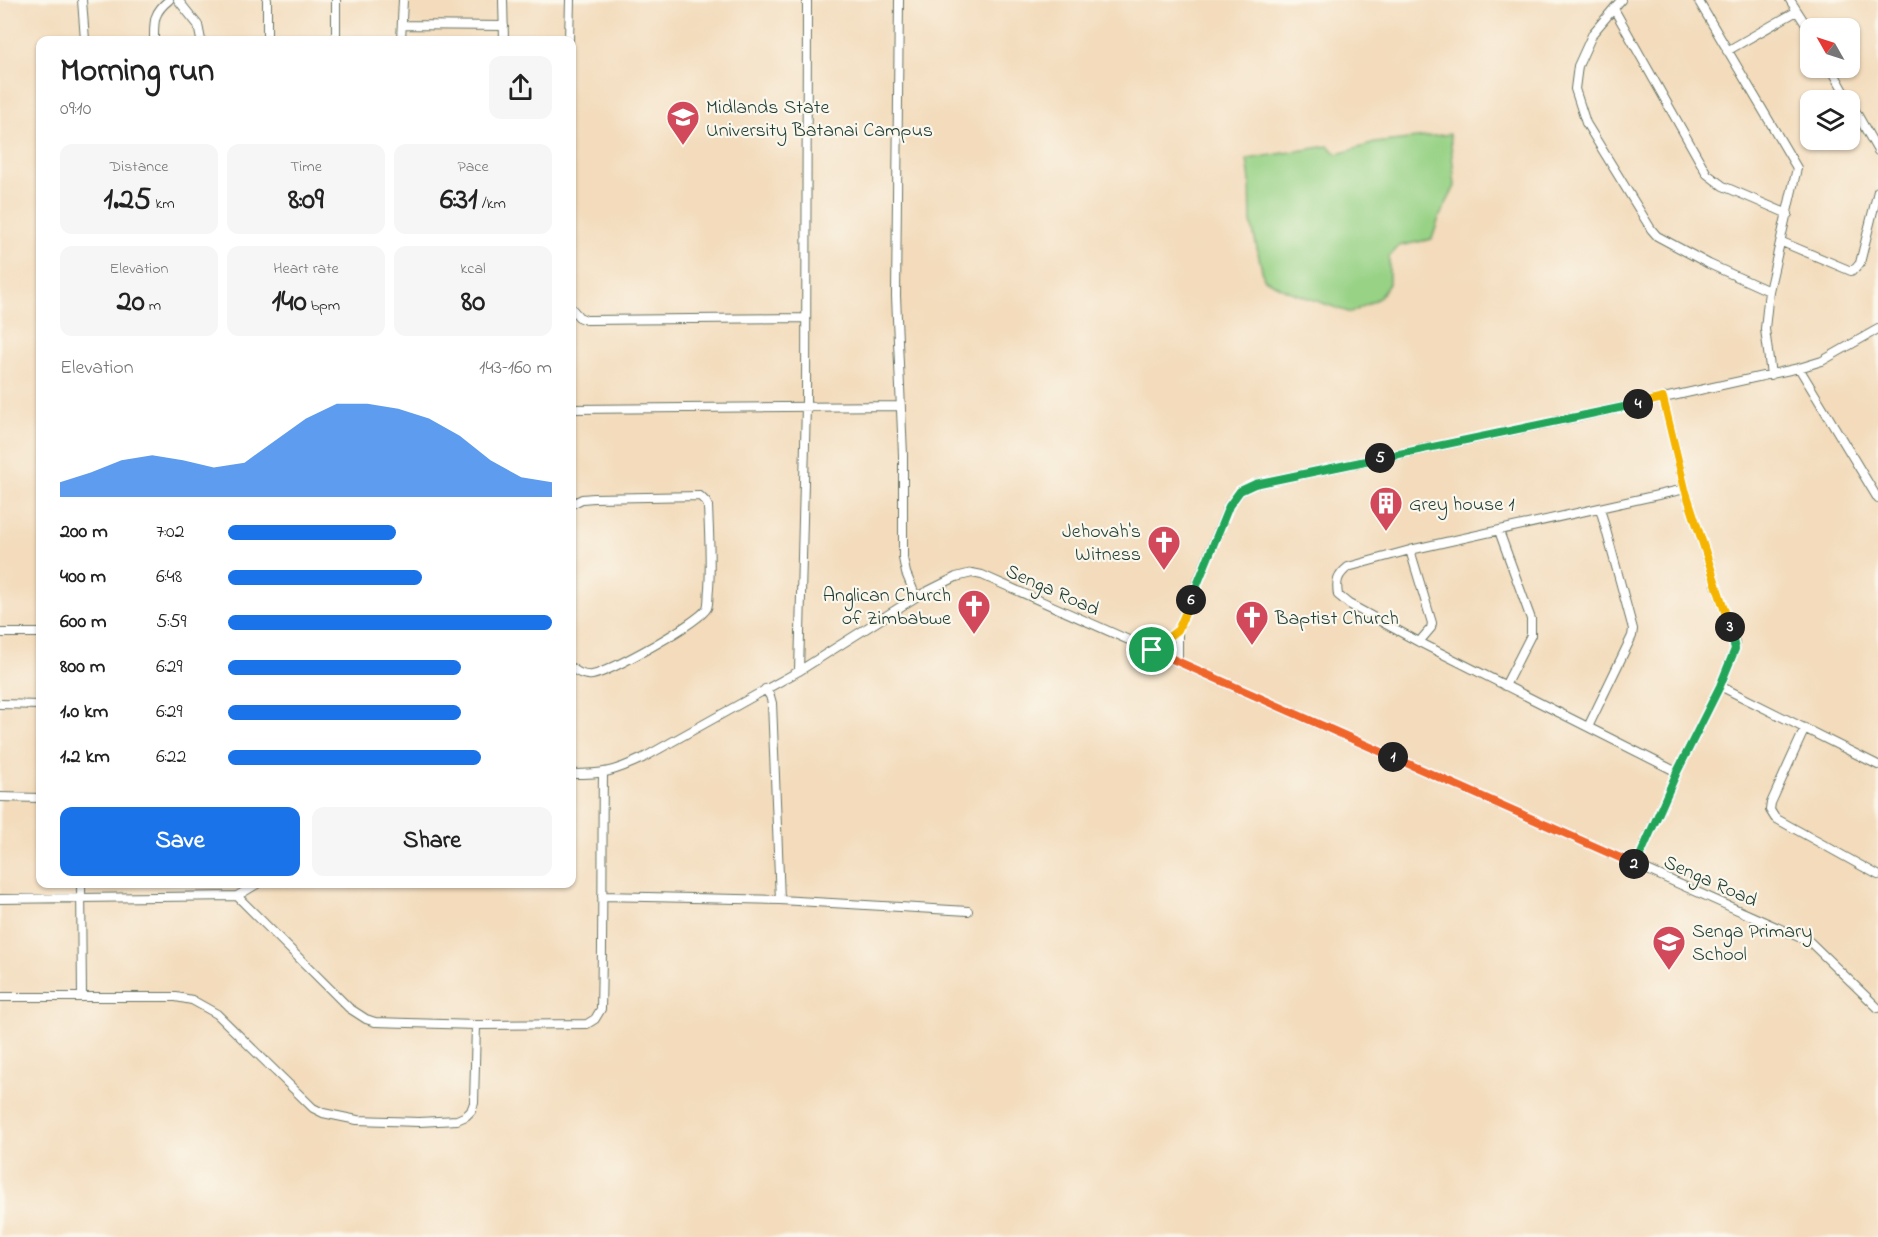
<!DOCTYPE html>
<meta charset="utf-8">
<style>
:root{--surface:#fff;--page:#f6f6f6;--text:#222;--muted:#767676;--accent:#1a73e8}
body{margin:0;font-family:"Indie Flower",sans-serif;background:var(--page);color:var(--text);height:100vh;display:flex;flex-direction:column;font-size:22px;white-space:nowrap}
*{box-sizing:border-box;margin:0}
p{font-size:20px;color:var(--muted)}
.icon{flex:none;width:33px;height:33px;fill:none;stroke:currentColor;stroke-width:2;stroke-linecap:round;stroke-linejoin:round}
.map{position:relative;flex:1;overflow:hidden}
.sheet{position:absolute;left:36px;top:36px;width:540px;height:852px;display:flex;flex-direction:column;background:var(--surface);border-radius:12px;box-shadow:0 2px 4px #0004}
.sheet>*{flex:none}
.needle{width:39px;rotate:309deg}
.tools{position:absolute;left:1800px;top:18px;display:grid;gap:12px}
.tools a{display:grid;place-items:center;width:60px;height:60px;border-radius:12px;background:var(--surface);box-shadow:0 2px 4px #0004;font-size:30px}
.pin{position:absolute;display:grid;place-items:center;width:51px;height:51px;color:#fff;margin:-26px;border:3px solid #fff;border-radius:50%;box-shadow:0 2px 6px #0007}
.km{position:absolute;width:30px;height:30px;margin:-15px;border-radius:50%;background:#222;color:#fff;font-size:16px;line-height:30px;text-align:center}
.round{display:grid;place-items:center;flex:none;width:63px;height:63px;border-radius:12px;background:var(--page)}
.overview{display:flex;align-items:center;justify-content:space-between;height:102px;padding:0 24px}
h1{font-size:33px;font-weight:800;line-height:45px}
.stats{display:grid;grid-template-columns:repeat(3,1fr);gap:9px;height:102px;padding:6px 24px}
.stats div{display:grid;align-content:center;border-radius:12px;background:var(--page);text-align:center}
.stats b{font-size:30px;font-weight:800}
.stats small{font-size:16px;font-weight:400}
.stats p{font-size:16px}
.chart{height:168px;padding:12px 24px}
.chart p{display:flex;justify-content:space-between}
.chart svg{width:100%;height:108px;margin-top:6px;fill:var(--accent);opacity:.7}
.action{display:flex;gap:12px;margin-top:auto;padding:12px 24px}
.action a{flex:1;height:69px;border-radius:12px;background:var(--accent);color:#fff;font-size:24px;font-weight:800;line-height:69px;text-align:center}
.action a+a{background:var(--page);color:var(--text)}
ul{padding:0 24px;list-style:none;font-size:20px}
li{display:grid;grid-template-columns:96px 72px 1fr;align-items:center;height:45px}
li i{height:15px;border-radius:8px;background:var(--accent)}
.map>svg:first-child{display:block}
.green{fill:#97d285;stroke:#5b885c;stroke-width:1.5}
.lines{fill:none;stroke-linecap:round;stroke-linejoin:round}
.minor-casing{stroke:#697463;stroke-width:10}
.minor{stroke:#fff;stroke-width:8}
.split-1-casing{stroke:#fff;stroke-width:12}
.split-2-casing{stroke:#fff;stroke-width:12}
.split-3-casing{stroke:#fff;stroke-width:12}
.split-4-casing{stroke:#fff;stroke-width:12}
.split-5-casing{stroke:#fff;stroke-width:12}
.split-6-casing{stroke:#fff;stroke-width:12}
.split-7-casing{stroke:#fff;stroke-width:12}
.split-1{stroke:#f0652b;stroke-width:8}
.split-2{stroke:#f0652b;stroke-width:8}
.split-3{stroke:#22a559;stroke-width:8}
.split-4{stroke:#f5b400;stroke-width:8}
.split-5{stroke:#22a559;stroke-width:8}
.split-6{stroke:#22a559;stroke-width:8}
.split-7{stroke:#f5b400;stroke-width:8}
.labels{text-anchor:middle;stroke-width:4.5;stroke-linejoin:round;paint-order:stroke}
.poi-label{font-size:20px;fill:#1f3d34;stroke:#fbf7ec;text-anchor:start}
.street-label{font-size:20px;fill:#1f3d34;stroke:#fbf7ec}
</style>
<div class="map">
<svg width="1878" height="1237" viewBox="0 0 1878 1237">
<rect width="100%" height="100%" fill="#fbf7ec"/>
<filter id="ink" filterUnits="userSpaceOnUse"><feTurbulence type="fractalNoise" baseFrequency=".0167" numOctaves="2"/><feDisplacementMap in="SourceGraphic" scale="12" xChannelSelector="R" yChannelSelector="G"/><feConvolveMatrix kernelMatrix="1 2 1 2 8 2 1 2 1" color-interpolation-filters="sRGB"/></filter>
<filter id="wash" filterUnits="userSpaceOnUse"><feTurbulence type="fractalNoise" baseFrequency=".008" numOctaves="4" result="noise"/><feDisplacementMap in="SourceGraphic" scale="24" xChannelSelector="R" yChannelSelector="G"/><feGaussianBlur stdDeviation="1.35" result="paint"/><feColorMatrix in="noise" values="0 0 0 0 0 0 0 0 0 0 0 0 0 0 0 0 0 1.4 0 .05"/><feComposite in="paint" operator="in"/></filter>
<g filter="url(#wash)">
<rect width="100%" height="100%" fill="#f3dbbb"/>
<!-- green -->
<path class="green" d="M 1450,134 L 1455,186 L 1439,218 L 1432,239 L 1399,246 L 1389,257 L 1389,284 L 1379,298 L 1351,313 L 1288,291 L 1264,279 L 1251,222 L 1250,181 L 1247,159 L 1328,146 L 1338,154 L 1375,143 Z"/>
</g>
<g filter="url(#ink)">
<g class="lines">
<defs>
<path id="minor" d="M 82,0 L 85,40
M 178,0 L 198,25 L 201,40
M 267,0 L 267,40
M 503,0 L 504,40
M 899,0 L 896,296 L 903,455 L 903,558 L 906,573 L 916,597
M 1621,0 L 1593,33 L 1578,66 L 1575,89 L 1586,123 L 1651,229 L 1657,236 L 1709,264 L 1769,291
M 1698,0 L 1797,168 L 1769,291 L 1765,329 L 1771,375
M 1790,0 L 1810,31
M 1614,9 L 1707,174 L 1723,186 L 1788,214
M 403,25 L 504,26
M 154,40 C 154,21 153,13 169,0
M 336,40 L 336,0
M 401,40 L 403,0
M 569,40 L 570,0
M 1727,51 L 1797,11
M 1831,68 L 1878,151
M 1782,242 L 1851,271 L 1856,268 L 1860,263 L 1878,191
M 572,309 L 579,317 L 586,320 L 806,318
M 1799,368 L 1878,499
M 572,409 L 900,406
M 572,504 L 582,499 L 594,498 L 700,496 L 706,502 L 708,506 C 709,534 711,562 709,589 C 708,595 709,603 707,608 C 700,622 610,672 592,675 C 584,676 578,673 572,668
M 1499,531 L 1531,619 L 1531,635 L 1505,686
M 1410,550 L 1432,623 L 1431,628 L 1419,642
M 0,633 L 40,633
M 1152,650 L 1178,630 L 1229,505 L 1241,491 L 1255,484 L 1578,417 L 1799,368 L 1822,361 L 1878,329
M 1178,661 L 1178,630
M 799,671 L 806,406 L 807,0
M 1720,686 L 1878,765
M 765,689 L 770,696 L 772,703 L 780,900
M 0,704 L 40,705
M 1588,727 L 1632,636 L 1633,629 L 1600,508
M 1805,728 L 1771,803 L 1770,810 L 1775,818 L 1878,875
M 1677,772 L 1419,642 L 1349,604 L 1338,595 C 1336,581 1337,576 1348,567 L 1410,550 L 1685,489
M 572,774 C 604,774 613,772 643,758 L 799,671 L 916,597 L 956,577 L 972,573 L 982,575 L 1810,942 L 1878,1008
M 0,797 L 40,798
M 1636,865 L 1677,772 L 1720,686 L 1735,649 L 1735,643 L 1685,489 L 1663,398
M 81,884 L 82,997
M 237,896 L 349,1008 L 366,1019 L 375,1022 L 476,1025 L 587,1024 L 595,1019 L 601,1009 C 603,931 602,852 603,774
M 602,896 L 780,900 L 968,911
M 0,899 L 237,896 L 257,884
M 0,997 L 176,997 L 192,1000 L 217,1014 L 313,1108 L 323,1113 L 357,1120 L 419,1122 L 457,1120 L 466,1116 L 471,1111 L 474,1103 L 476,1025"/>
</defs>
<!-- minor casing -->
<use href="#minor" class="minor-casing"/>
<!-- minor -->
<use href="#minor" class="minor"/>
</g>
</g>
<g class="lines" filter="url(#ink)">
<defs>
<path id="split-1" d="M 1152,650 L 1393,757"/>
<path id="split-2" d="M 1393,757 L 1634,864"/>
<path id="split-3" d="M 1634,864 L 1636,865 L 1677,772 L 1720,686 L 1735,649 L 1730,627"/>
<path id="split-4" d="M 1638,404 L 1663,398 L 1685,489 L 1730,627"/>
<path id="split-5" d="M 1380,458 L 1638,404"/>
<path id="split-6" d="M 1191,600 L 1229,506 L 1240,491 L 1255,484 L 1380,458"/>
<path id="split-7" d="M 1152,650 L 1178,630 L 1191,600"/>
</defs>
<!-- split-1 casing -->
<use href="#split-1" class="split-1-casing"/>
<!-- split-2 casing -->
<use href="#split-2" class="split-2-casing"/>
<!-- split-3 casing -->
<use href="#split-3" class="split-3-casing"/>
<!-- split-4 casing -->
<use href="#split-4" class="split-4-casing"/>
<!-- split-5 casing -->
<use href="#split-5" class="split-5-casing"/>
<!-- split-6 casing -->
<use href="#split-6" class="split-6-casing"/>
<!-- split-7 casing -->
<use href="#split-7" class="split-7-casing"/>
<!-- split-1 -->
<use href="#split-1" class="split-1"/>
<!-- split-2 -->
<use href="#split-2" class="split-2"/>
<!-- split-3 -->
<use href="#split-3" class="split-3"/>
<!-- split-4 -->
<use href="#split-4" class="split-4"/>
<!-- split-5 -->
<use href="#split-5" class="split-5"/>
<!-- split-6 -->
<use href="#split-6" class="split-6"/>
<!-- split-7 -->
<use href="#split-7" class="split-7"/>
</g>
<!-- icons -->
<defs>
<symbol id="university-pin" viewBox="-11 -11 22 30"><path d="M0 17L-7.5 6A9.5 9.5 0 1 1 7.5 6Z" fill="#d1495b" stroke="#fbf7ec"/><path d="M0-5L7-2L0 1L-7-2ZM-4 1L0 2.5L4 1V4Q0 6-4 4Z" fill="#fff"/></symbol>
<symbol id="building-pin" viewBox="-11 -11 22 30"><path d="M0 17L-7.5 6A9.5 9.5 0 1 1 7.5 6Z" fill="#d1495b" stroke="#fbf7ec"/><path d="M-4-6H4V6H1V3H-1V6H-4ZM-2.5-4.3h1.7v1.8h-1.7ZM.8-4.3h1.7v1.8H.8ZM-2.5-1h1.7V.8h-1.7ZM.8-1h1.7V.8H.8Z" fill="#fff"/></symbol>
<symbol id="church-pin" viewBox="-11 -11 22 30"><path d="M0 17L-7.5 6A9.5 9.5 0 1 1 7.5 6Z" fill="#d1495b" stroke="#fbf7ec"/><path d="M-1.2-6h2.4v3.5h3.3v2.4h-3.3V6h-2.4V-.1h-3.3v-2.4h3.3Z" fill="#fff"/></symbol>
<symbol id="school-pin" viewBox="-11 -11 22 30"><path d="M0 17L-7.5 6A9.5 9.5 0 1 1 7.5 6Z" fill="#d1495b" stroke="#fbf7ec"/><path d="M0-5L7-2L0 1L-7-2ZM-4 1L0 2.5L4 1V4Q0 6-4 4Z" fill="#fff"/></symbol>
</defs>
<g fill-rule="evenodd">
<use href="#university-pin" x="664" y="98" width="38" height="52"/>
<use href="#building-pin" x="1367" y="484" width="38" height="52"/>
<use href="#church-pin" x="1145" y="523" width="38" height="52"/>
<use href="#church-pin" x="955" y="587" width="38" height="52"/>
<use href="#church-pin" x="1233" y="598" width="38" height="52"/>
<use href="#school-pin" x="1650" y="923" width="38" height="52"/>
</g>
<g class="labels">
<!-- poi labels -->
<g class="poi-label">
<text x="706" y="113">Midlands State<tspan x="706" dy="23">University Batanai Campus</tspan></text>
<text x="1409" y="510">Grey house 1</text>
<text x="1141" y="537" text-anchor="end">Jehovah's<tspan x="1141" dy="23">Witness</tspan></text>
<text x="951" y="601" text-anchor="end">Anglican Church<tspan x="951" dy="23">of Zimbabwe</tspan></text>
<text x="1275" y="624">Baptist Church</text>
<text x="1692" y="937">Senga Primary<tspan x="1692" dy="23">School</tspan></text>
</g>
<!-- street labels -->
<g class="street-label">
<text transform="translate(1053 589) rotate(24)" y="7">Senga Road</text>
<text transform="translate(1711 880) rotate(24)" y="7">Senga Road</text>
</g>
</g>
</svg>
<div class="tools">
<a><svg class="needle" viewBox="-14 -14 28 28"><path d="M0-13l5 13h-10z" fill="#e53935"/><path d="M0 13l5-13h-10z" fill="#767676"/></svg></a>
<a><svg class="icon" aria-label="layers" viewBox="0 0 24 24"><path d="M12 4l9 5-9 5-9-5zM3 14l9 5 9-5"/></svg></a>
</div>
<div class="pin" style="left:1152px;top:650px;background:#1e9e55"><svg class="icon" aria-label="arrive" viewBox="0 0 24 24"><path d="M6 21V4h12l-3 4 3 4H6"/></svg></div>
<b class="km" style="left:1393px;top:757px">1</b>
<b class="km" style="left:1634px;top:864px">2</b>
<b class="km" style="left:1730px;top:627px">3</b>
<b class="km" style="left:1638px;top:404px">4</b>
<b class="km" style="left:1380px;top:458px">5</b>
<b class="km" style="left:1191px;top:600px">6</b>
<section class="sheet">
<div class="overview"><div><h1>Morning run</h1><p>09:10</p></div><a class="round"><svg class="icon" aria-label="share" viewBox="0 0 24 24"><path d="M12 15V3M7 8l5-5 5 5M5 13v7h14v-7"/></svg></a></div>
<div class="stats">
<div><p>Distance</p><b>1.25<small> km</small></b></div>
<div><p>Time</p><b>8:09</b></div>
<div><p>Pace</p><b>6:31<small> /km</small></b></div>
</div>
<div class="stats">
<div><p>Elevation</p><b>20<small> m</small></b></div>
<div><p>Heart rate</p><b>140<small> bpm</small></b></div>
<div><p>kcal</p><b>80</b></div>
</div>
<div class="chart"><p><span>Elevation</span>143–160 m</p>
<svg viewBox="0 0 160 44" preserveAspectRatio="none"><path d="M0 44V38L10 34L20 29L30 27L40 29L50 32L60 30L70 21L80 12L90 6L100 6L110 8L120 12L130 19L140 29L150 36L160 38V44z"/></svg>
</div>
<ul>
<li><b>200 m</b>7:02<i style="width:52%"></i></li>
<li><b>400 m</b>6:48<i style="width:60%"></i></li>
<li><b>600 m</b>5:59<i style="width:100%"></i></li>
<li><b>800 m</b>6:29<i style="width:72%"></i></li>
<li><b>1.0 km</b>6:29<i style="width:72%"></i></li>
<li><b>1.2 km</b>6:22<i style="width:78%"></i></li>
</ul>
<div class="action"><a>Save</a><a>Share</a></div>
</section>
</div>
